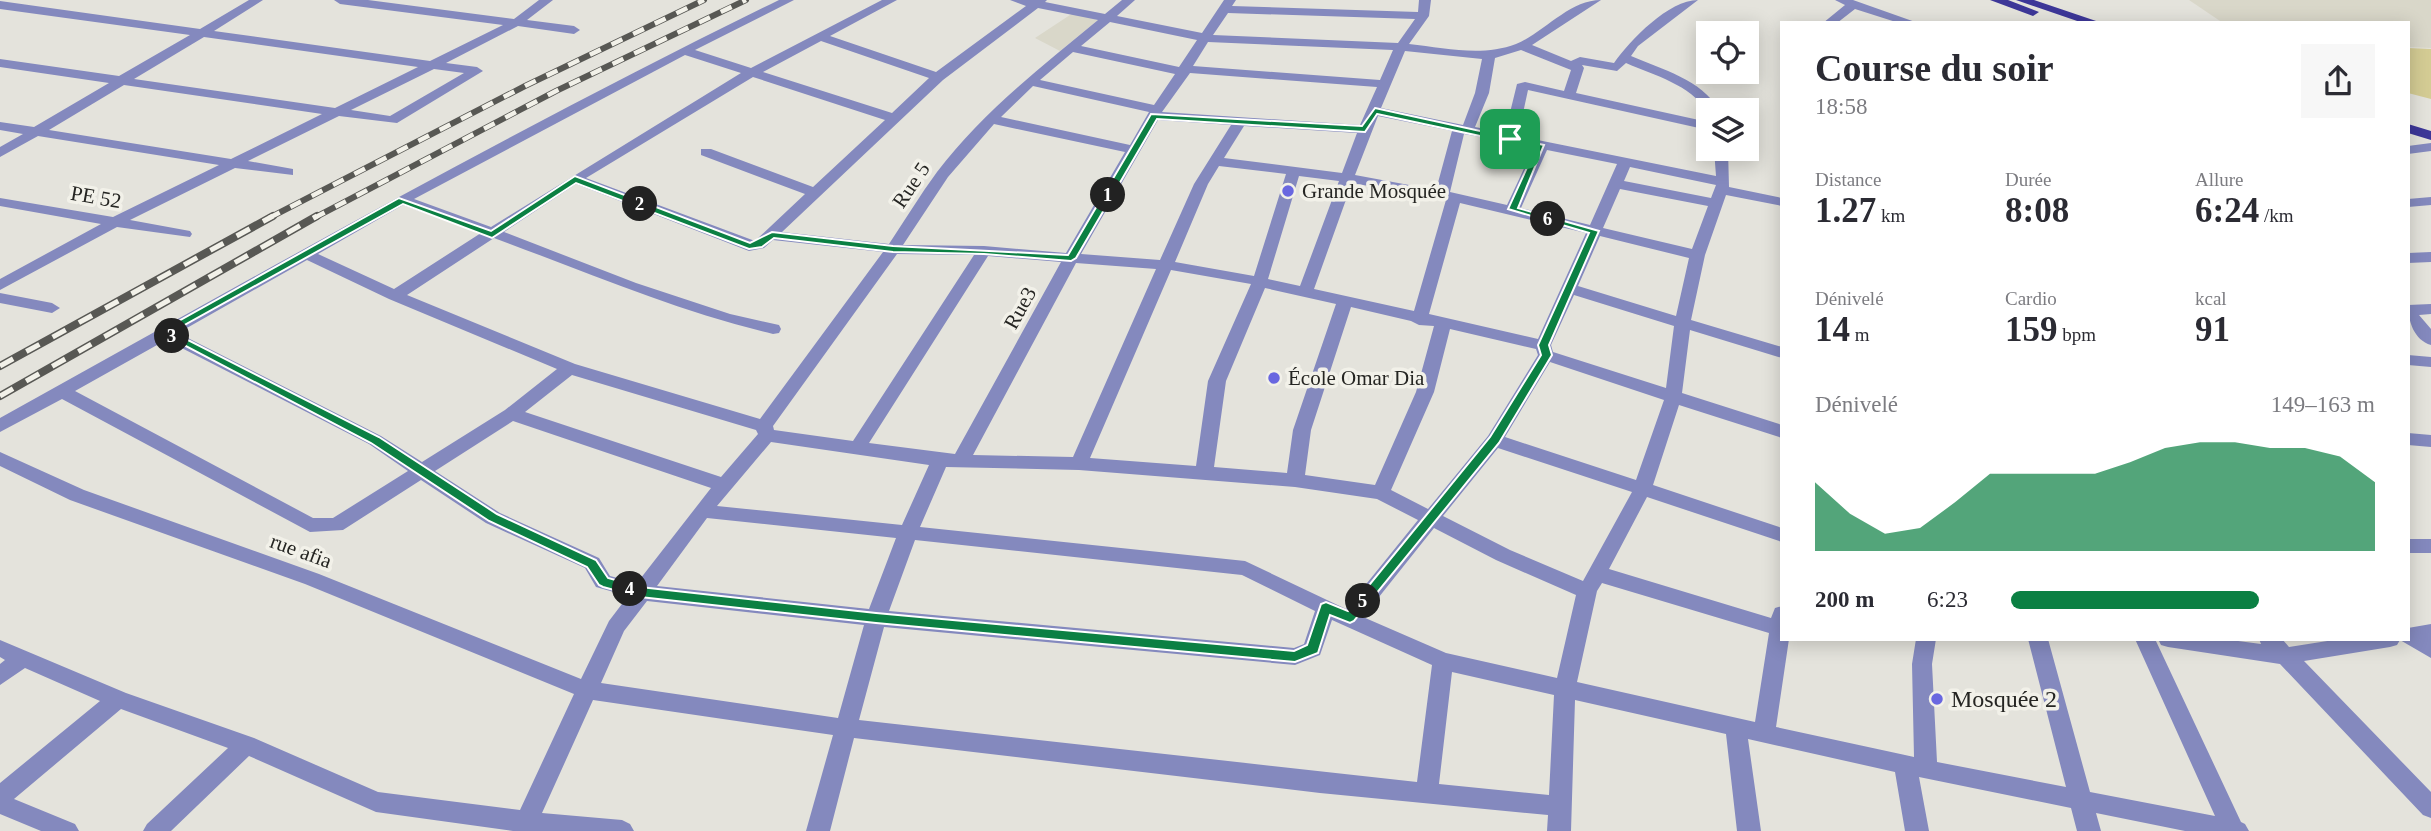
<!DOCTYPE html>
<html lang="fr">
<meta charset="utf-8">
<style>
:root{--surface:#fff;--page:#f7f7f7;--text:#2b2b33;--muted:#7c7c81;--accent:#0b8043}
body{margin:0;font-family:Georgia,serif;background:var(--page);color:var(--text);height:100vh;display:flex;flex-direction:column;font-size:26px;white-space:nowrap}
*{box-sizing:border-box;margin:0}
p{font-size:23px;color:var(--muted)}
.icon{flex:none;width:38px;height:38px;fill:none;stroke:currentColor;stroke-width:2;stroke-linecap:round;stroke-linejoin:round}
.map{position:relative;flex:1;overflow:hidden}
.panel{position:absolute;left:1780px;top:21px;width:630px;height:620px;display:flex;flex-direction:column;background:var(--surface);border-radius:0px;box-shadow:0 4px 18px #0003}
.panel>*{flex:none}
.fabs{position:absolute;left:1696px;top:21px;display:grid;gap:14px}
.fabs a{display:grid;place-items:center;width:63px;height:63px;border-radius:0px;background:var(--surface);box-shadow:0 4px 18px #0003;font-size:35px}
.pin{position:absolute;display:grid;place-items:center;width:60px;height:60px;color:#fff;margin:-30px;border-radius:14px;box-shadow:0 4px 10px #0006}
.km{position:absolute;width:35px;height:35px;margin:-18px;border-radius:50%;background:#222;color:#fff;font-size:19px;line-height:35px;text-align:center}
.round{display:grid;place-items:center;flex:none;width:74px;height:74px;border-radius:0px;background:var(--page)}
.head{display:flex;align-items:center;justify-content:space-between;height:119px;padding:0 35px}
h1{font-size:38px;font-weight:800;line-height:52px}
.figures{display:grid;grid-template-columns:repeat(3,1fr);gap:10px;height:119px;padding:7px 35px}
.figures div{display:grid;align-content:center}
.figures b{font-size:35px;font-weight:800}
.figures small{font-size:19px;font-weight:400}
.figures p{font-size:19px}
.chart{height:196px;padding:14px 35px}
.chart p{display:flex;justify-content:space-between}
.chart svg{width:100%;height:126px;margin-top:7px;fill:var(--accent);opacity:.7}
ul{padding:0 35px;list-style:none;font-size:23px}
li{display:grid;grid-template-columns:112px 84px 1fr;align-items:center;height:52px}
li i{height:18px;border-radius:9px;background:var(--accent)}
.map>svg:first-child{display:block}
.built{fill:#d9d7c9}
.green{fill:#d4cc94}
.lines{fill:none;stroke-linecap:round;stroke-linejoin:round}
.minor{fill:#8489be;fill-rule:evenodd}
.major{fill:#3d3798;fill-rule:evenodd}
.rail-far1-casing{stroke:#585854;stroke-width:6}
.rail-casing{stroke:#585854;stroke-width:8}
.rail-far1{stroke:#f2f1e9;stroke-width:4.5;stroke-dasharray:12;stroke-linecap:butt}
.rail{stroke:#f2f1e9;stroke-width:5;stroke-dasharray:15;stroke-linecap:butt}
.route{fill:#0b8043;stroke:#fff;stroke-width:2;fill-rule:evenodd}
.poi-dot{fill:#6967e0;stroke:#f2f1e9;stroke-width:2.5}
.labels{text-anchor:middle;stroke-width:7;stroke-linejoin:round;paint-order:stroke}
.street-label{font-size:21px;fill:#252522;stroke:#f2f1e9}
.poi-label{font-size:21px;fill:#252522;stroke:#f2f1e9;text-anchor:start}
.near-poi-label{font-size:24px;fill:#252522;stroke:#f2f1e9;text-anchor:start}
</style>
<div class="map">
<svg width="2431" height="831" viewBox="0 0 2431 831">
<rect width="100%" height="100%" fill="#e4e3dc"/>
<!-- built -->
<path class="built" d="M 2189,0 L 2431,0 L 2431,48 L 2408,47 L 2408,23 L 2223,23 Z
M 1073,13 L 1098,20 L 1060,51 L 1035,38 Z"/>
<!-- green -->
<path class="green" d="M 2408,48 L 2431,49 L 2431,99 L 2408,93 Z"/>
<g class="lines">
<!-- minor -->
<path class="minor" d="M 249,0 L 263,0 L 214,31 L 430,61 L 503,25 L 340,4 L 334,0 L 368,0 L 514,19 L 539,0 L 553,0 L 527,20 L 574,26 L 580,30 L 574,34 L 518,26 L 446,63 L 477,67 L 483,71 L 397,123 L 339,116 L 248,161 L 293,169 L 293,175 L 235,168 L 130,220 L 190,231 L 192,234 L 190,237 L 117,227 L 0,290 L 0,279 L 101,224 L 0,206 L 0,198 L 113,217 L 219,165 L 38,136 L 0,157 L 0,147 L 23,134 L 0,130 L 0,122 L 34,127 L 109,83 L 0,67 L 0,59 L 119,76 L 190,35 L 0,9 L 0,1 L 200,29 ZM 204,37 L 418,67 L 335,108 L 134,79 ZM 434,69 L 464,73 L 390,116 L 351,110 ZM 124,85 L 322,114 L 231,159 L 49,130 Z
M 779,0 L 794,0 L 695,50 L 751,68 L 882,0 L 897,0 L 830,36 L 936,72 L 1026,6 L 1010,0 L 1047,0 L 1045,2 L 1105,14 L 1122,0 L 1135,0 L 1117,16 L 1202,33 L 1224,0 L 1236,0 L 1232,6 L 1418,12 L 1419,0 L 1431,0 L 1429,16 L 1409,44 C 1445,48 1482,57 1516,44 C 1545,32 1569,0 1601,0 L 1532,45 L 1571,61 L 1580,57 L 1614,63 C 1630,40 1669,0 1698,0 L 1638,46 L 1631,56 C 1663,70 1701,79 1719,110 L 1708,112 C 1689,84 1656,76 1626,63 L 1617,71 L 1582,65 L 1584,68 L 1576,93 L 1708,122 L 1708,130 L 1528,90 L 1518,136 L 1716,176 L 1714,149 L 1728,149 L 1729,187 L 1782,198 L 1782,206 L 1726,195 L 1705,255 L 1691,320 L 1782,347 L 1782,358 L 1690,330 L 1682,393 L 1782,425 L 1782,438 L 1679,405 L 1653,485 L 1782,528 L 1782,542 L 1647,497 L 1609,569 L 1771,618 L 1775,608 L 1782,606 L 1782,639 L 1789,639 L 1776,727 L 1905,755 L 1914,757 L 1912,664 L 1916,639 L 1936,639 L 1932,664 L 1937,762 L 2066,787 L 2028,639 L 2048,639 L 2090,792 L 2215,816 L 2135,639 L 2155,639 L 2241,822 L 2245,824 L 2249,831 L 2185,831 L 2096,813 L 2101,831 L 2077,831 L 2071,808 L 1919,777 L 1929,831 L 1905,831 L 1895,772 L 1748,739 L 1761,831 L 1737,831 L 1726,734 L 1575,700 L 1571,831 L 1547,831 L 1548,815 L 1320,793 L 854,738 L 830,831 L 806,831 L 833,735 L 593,700 L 542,813 L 622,820 L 630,824 L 634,831 L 513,831 L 376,812 L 249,756 L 171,831 L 143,831 L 147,824 L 228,748 L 121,709 L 14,799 L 75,824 L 79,831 L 41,831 L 0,814 L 0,783 L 100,701 L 25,668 L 0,685 L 0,664 L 5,660 L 0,657 L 0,640 L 126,693 L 254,738 L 378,792 L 520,810 L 574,694 L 305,584 L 70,500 L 0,466 L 0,452 L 84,490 L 319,574 L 581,679 L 609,621 L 628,596 L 596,587 L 585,568 L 486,523 L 421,480 L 343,530 L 310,532 L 62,399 L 0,432 L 0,418 C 257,275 513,130 779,0 ZM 1038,8 L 1098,20 C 1041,67 982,113 937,172 C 920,195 905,220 889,244 L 782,232 L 943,80 ZM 1228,13 L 1415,19 L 1398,43 L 1213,35 ZM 1110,22 L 1197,40 L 1179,67 L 1081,46 ZM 821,41 L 929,78 L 892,113 L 763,72 ZM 1208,42 L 1393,50 L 1380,80 L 1193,66 ZM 1521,50 L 1571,70 L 1564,91 L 1525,82 L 1517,84 L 1505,133 L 1475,127 L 1489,93 L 1495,58 ZM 1405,51 L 1482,59 L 1475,93 L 1463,125 L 1381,108 ZM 1073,52 L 1175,74 L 1154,105 L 1040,80 ZM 685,55 L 741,73 L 491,227 L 414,199 ZM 1190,73 L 1377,87 L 1360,125 L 1162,112 ZM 753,77 L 885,120 L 813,187 L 711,149 L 701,149 L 701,155 L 805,194 L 755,241 L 586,178 ZM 1033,86 L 1149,112 L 1130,145 L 1001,117 ZM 1378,116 L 1452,131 L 1436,190 L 1355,175 ZM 1158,120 L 1231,125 L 1194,184 L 1160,260 L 1081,254 ZM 994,124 L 1125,152 L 1066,253 L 984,246 L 903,245 L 948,177 ZM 1244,126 L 1357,133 L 1342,173 L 1224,158 ZM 1464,134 L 1534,147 L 1507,205 L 1450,192 ZM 1547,150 L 1617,164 L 1590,225 L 1521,208 ZM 1219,166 L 1286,174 L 1254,276 L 1175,262 L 1208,184 ZM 1630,167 L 1716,185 L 1711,198 L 1624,181 ZM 1299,176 L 1339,181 L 1300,286 L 1268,279 ZM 1352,183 L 1446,200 L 1414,311 L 1314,289 ZM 576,184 L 749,251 L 764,248 L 773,240 L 883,252 L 760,419 L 575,364 L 407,295 L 494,238 C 587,272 676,311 773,334 L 779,333 L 781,329 L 779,325 L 730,314 L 636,283 L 504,232 ZM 1620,189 L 1708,206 L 1692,249 L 1603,228 ZM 1460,203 L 1586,233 L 1538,339 L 1429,314 ZM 403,205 L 481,233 L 394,289 L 318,254 ZM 1600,236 L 1689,258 L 1676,316 L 1578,286 ZM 897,254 L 974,255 L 853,441 L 774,430 L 773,426 ZM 988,256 L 1061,262 L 955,454 L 869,443 ZM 307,260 L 389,299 L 557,369 L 505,410 L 422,462 L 381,436 L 178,333 ZM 1076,263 L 1156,269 L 1073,457 L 973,455 ZM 1171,270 L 1251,284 L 1208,381 L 1196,466 L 1090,458 ZM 1265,288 L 1336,304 L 1293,430 L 1287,473 L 1214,467 L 1226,381 ZM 1574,295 L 1674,326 L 1666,388 L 1553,352 L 1551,345 ZM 1351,307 L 1411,321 L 1419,325 L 1434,326 L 1416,392 L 1375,485 L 1305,475 L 1311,430 ZM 1450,329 L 1536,349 L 1538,355 L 1488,436 L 1428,509 L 1391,490 L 1434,392 ZM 166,340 L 369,444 L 408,471 L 333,518 L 313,518 L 75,391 ZM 1550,362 L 1664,400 L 1636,480 L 1505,437 ZM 572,375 L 756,430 L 758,434 L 721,477 L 525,412 ZM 513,421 L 711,488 L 637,583 L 610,576 L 599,558 L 500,513 L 435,471 ZM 771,442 L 929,465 L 902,525 L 717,506 ZM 1498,448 L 1632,492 L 1583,581 L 1510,550 L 1443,516 ZM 946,467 L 1079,470 L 1295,487 L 1377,499 L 1418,520 L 1346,609 L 1245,561 L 920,527 ZM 707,518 L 896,538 L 869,609 L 657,586 ZM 1434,528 L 1496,560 L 1576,595 L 1557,678 L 1446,653 L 1363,617 ZM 915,540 L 1242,575 L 1315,611 L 1304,644 L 1294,648 L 889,611 ZM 1602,583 L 1769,633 L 1755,722 L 1577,682 L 1597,591 ZM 647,601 L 864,625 L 838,718 L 601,683 L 624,631 ZM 1332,620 L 1432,665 L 1417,782 L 859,720 L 884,627 L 1295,665 L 1320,655 ZM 1452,672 L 1554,695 L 1549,795 L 1439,784 Z
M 1835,0 L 1853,0 L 1918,23 L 1899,23 L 1855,9 L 1837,23 L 1823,23 L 1845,5 Z
M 2431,143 L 2431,151 L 2408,154 L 2408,146 Z
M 2431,197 L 2431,205 L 2408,207 L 2408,199 Z
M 2431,252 L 2431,262 L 2408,263 L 2408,253 Z
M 0,293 L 52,303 L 60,308 L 52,313 L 0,303 Z
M 2431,304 L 2431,314 L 2419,315 L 2431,329 L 2431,345 C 2414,340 2408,321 2408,305 Z
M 2408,355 L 2431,357 L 2431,367 L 2408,365 Z
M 2408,433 L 2431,435 L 2431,447 L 2408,445 Z
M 2408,539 L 2431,539 L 2431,553 L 2408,553 Z
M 2431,624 L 2431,658 L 2400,640 L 2397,645 L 2390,647 L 2304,661 L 2431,792 L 2431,818 L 2423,815 L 2280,664 L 2168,647 L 2161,645 L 2158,639 L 2223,639 L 2261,644 L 2259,639 L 2282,639 L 2289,647 L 2340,639 L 2408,639 L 2408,628 Z"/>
<!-- major -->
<path class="major" d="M 1990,0 L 2008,0 L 2039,12 L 2033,16 Z
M 2016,0 L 2034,0 L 2102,23 L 2083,23 Z
M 2408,124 L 2431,131 L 2431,140 L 2408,133 Z"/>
<defs>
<path id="rail-far1" d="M 269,218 L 525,86 L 704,0
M 314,218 L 556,91 L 746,0"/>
<path id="rail" d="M 0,366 L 273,216
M 0,396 L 317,216"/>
</defs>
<!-- rail-far1 casing -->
<use href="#rail-far1" class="rail-far1-casing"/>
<!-- rail casing -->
<use href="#rail" class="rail-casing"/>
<!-- rail-far1 -->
<use href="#rail-far1" class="rail-far1"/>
<!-- rail -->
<use href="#rail" class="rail"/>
</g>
<!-- route -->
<path class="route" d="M 1375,108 L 1544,145 L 1518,208 L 1599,231 L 1549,345 L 1552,355 L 1499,443 L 1354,621 L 1350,623 L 1330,615 L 1318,653 L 1295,662 L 876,623 L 640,597 L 603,587 L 599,585 L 587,567 L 489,521 L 371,443 L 159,332 L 399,198 L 491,231 L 575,176 L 750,243 L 772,232 L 893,246 L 1068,255 L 1151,114 L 1362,126 ZM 1377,114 L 1536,148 L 1508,209 L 1589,233 L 1538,345 L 1541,355 L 1490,437 L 1348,611 L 1326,602 L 1321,604 L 1307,645 L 1294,651 L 876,613 L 640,587 L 608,578 L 596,560 L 497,514 L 379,437 L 172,332 L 403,204 L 492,238 L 576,183 L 749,249 L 762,247 L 774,238 L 893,252 L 984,254 L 1071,261 L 1076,258 L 1157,119 L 1365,132 Z"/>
<!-- markers -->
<g class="poi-dot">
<circle cx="1288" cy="191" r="7"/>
<circle cx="1274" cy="378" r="7"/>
<circle cx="1937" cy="699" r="7"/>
</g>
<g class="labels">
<!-- street labels -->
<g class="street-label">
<text transform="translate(911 185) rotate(-56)" y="7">Rue 5</text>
<text transform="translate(96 197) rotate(10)" y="7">PE 52</text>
<text transform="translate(1020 308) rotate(-61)" y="7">Rue3</text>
<text transform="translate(301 551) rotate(20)" y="7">rue afia</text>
</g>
<!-- poi labels -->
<g class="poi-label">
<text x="1302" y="198">Grande Mosquée</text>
<text x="1288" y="385">École Omar Dia</text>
</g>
<!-- near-poi labels -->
<g class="near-poi-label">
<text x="1951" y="707">Mosquée 2</text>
</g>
</g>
</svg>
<div class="fabs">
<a><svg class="icon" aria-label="locate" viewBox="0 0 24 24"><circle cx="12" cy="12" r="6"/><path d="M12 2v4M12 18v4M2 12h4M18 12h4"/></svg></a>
<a><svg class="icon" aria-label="layers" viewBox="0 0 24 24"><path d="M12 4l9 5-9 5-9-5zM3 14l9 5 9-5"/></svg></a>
</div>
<div class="pin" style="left:1510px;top:139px;background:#1e9e55"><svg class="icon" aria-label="arrive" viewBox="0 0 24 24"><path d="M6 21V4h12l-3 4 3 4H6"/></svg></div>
<b class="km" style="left:1108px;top:195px">1</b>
<b class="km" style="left:640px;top:204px">2</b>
<b class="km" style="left:172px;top:336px">3</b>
<b class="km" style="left:630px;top:589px">4</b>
<b class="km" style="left:1363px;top:601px">5</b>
<b class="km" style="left:1548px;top:219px">6</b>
<section class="panel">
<div class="head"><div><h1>Course du soir</h1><p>18:58</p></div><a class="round"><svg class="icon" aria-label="share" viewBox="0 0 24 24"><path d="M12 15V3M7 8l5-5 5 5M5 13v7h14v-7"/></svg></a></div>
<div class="figures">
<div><p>Distance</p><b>1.27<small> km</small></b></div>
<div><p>Durée</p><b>8:08</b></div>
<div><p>Allure</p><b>6:24<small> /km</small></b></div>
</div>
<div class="figures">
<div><p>Dénivelé</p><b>14<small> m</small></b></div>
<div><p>Cardio</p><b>159<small> bpm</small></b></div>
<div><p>kcal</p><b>91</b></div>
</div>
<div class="chart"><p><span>Dénivelé</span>149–163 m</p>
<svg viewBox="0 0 160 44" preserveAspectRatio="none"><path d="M0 44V20L10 31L20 38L30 36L40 27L50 17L60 17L70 17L80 17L90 13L100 8L110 6L120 6L130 8L140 8L150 11L160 20V44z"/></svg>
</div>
<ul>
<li><b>200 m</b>6:23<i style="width:68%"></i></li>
</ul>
</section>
</div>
